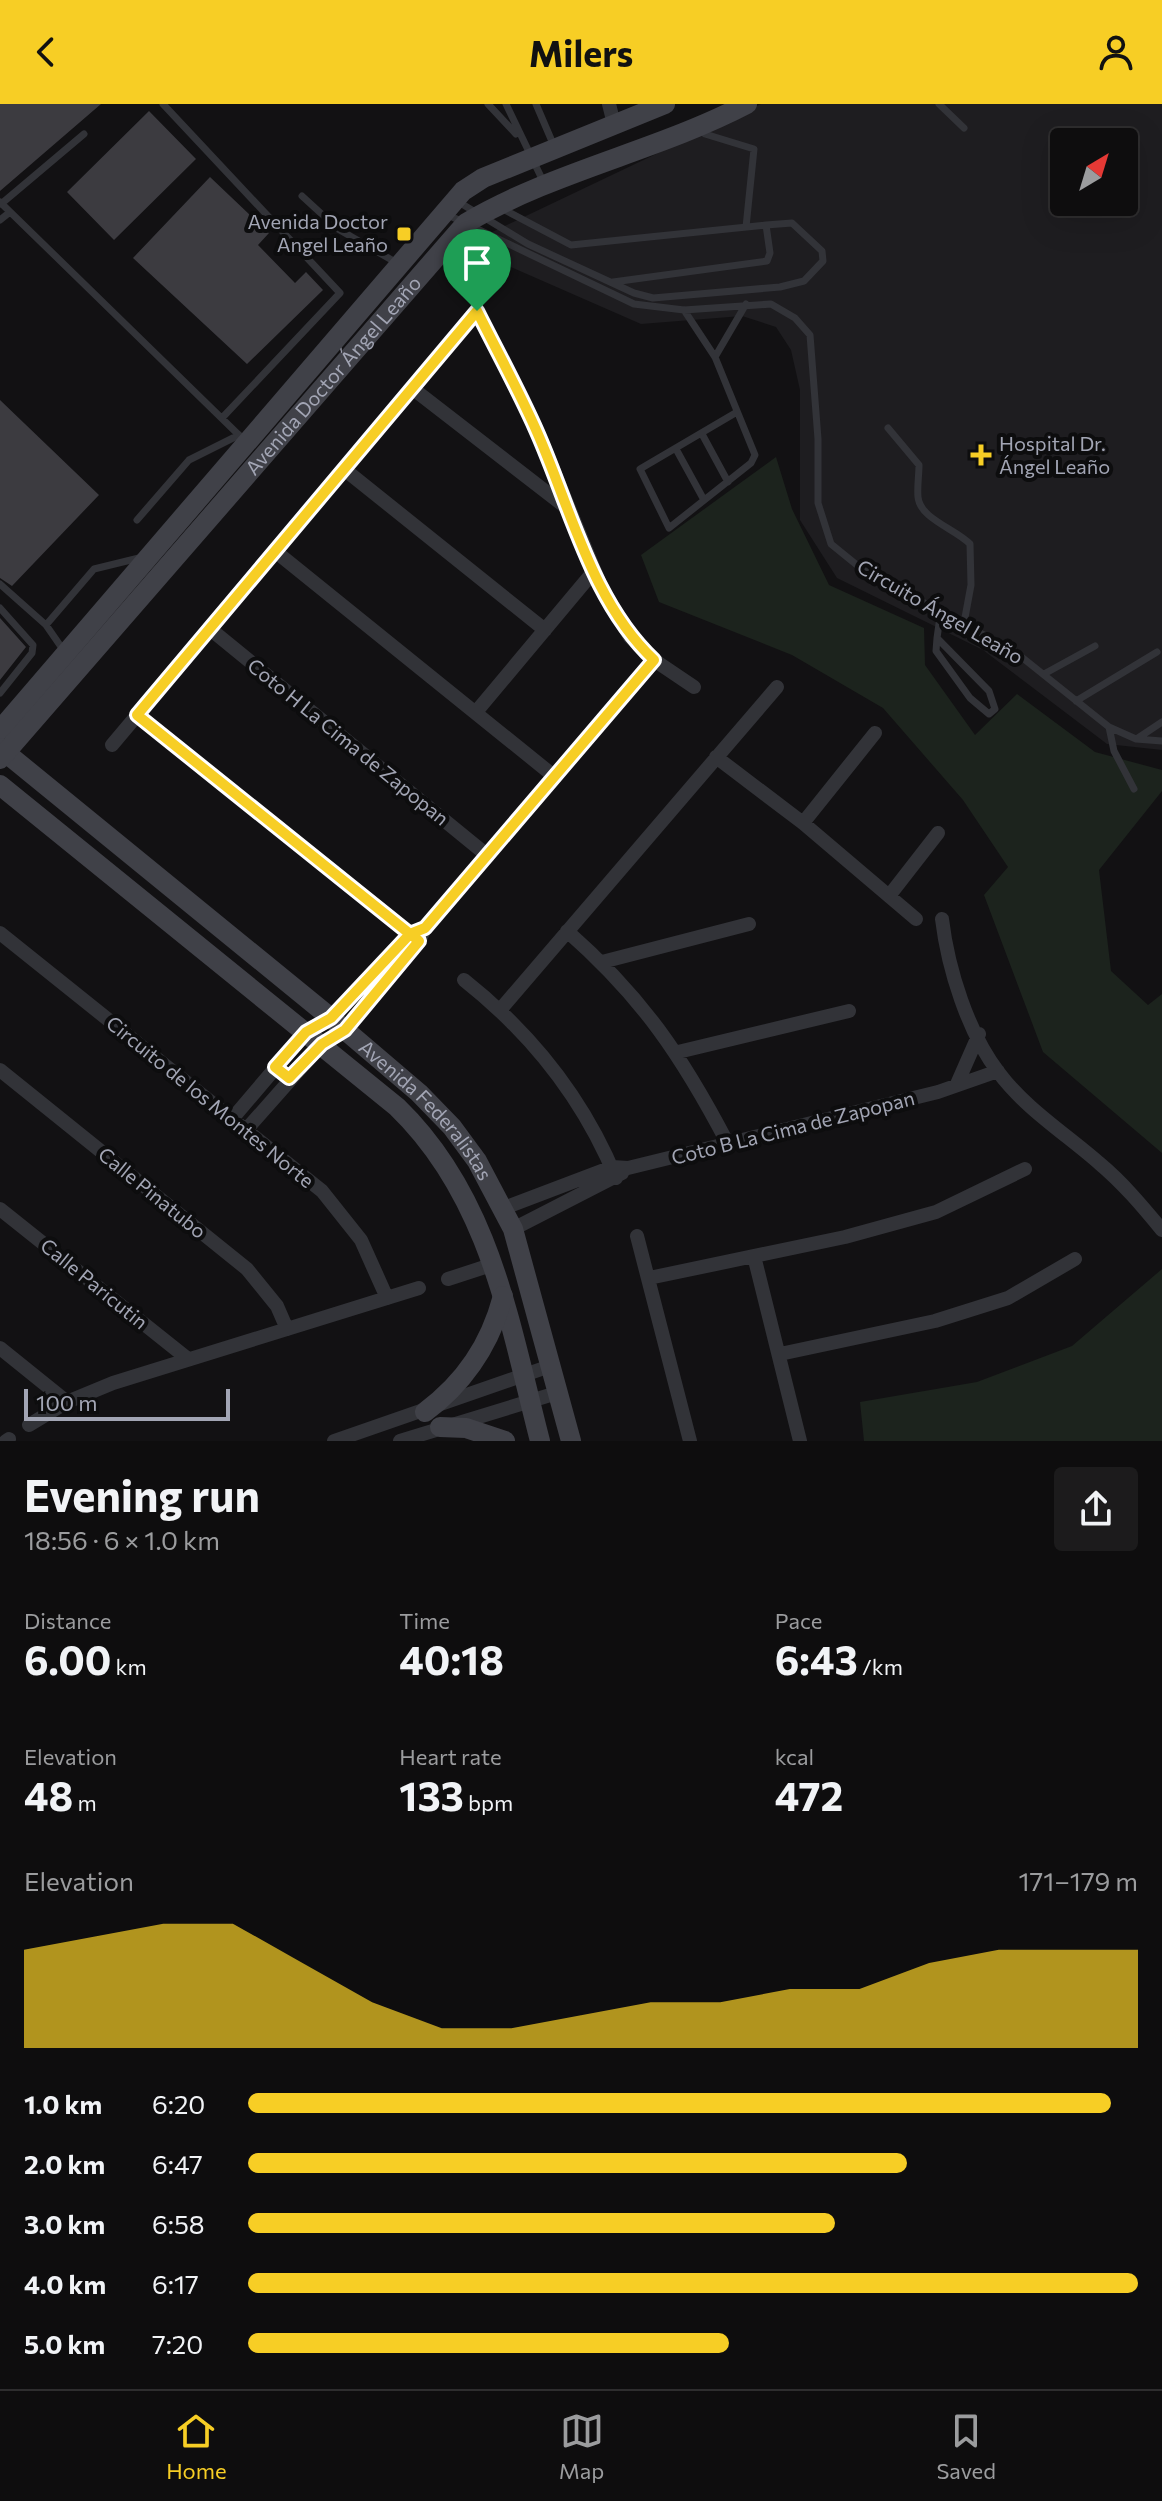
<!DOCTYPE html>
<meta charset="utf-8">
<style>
:root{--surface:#0e0d0e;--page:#1c1b1c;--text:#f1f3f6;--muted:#9b9c9e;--line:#2e2d2e;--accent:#f7ce25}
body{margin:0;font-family:Commissioner,sans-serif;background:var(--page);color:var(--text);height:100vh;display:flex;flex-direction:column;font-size:30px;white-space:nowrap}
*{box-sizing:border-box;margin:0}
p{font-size:26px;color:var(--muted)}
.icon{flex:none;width:44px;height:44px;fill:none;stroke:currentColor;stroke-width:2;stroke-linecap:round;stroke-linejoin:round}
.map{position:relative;height:1337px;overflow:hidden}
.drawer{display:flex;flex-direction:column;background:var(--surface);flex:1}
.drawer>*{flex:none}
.needle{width:52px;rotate:38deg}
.tools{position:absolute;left:1050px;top:24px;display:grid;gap:16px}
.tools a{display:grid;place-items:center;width:88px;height:88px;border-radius:8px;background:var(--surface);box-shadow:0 8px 32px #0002,0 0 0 2px var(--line);font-size:40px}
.scale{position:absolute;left:24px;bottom:20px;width:206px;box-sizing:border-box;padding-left:8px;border:4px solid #a2a5b4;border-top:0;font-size:22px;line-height:28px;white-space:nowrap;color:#a2a5b4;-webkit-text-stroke:6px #0d0d0e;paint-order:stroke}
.pin{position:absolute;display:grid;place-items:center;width:68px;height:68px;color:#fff;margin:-82px -34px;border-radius:50% 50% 50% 0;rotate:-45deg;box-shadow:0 0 8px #0007}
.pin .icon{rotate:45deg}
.round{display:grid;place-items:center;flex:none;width:84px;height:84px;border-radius:8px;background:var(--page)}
.summary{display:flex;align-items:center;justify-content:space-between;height:136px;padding:0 24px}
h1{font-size:44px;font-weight:700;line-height:60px}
.metrics{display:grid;grid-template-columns:repeat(3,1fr);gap:12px;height:136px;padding:8px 24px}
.metrics div{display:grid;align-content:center}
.metrics b{font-size:40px;font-weight:700}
.metrics small{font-size:22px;font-weight:400}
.metrics p{font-size:22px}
.chart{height:224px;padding:16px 24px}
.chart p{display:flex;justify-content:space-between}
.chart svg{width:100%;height:144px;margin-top:8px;fill:var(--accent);opacity:.7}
ul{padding:0 24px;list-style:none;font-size:26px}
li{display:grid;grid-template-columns:128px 96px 1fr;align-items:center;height:60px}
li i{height:20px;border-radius:10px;background:var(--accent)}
header{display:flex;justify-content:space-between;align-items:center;height:104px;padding:0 24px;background:var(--accent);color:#111;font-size:36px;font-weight:700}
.menu{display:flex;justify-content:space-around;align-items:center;height:112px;border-top:2px solid var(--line);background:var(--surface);font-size:22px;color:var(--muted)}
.menu a{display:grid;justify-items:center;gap:4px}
.menu .selected{color:var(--accent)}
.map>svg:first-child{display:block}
.built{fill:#1e1d20;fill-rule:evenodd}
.green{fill:#1c231d}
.building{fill:#3c3b40}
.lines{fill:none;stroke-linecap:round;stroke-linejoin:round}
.lane{stroke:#323338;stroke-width:7}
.street{stroke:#323338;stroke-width:14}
.secondary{stroke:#404148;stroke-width:20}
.route-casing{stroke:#fff;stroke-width:16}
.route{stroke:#f7ce25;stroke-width:10}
.poi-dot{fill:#f7ce25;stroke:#0d0d0e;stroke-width:3}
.labels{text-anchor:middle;stroke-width:8;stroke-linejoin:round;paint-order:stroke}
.poi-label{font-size:20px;fill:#a2a5b4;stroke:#0d0d0e;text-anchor:end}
.street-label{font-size:20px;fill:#a2a5b4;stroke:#0d0d0e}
</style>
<header><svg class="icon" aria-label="back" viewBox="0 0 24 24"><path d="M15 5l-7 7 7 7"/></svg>Milers<svg class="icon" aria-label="person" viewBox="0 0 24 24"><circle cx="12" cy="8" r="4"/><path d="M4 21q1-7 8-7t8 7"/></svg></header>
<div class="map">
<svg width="1162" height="1337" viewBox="0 0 1162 1337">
<rect width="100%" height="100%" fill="#121113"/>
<!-- built -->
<path class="built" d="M 761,0 L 1162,0 L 1162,646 L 1107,640 L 983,546 L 837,474 L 800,416 L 800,286 L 791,246 L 776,223 L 742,212 L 641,220 L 463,142 ZM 1064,38 L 1124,38 L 1124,98 L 1064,98 Z"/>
<!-- green -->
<path class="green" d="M 776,353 L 792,405 L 829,481 L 924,524 L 925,561 L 975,631 L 1017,590 L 1095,648 L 1162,666 L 1162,687 L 1099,766 L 1111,867 L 1148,901 L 1162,890 L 1162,1049 L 1043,948 L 984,791 L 1008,763 L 963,696 L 883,604 L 792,551 L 659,498 L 641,451 Z
M 1162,1165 L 1162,1337 L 864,1337 L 860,1298 L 977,1278 L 1072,1242 Z"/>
<!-- building -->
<path class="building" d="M 0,0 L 101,0 L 0,87 Z
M 149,7 L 196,55 L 114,136 L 67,88 Z
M 210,73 L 269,129 L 258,141 L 295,179 L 306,168 L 323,186 L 247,260 L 133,154 Z
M 0,296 L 99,391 L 12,482 L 0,474 Z
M 0,514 L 26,543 L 0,576 Z"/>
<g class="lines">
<!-- lane -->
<path class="lane" d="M 163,0 L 340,189 L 222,314
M 488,0 L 516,30
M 506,0 L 543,77
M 536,0 L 554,42
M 939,0 L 964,24
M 701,25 L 705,30 L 754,45 L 746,123
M 302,92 L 338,125 L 397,159
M 457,97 L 528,140 L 634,189 L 653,194 L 780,183 L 804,177 L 823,157 L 822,147 L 792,119 L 766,121
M 0,98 L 245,337
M 1,100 L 84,30
M 501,104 L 571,141 L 766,121 L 770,149 L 767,157 L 613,178
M 446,110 L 634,200 L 684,206 L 771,200 L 795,214 L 810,231 L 818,335 L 818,399 L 831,440 L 863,466 L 1014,547 L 1109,623 L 1136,635 L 1162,637
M 0,116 L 10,108
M 684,206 L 715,253 L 755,351 L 751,359 L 669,424 L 640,365 L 737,308
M 715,253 L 746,200
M 888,324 L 919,361 C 919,371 917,383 918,393 C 920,415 956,425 970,440 L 971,481 L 964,519
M 702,330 L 728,378
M 676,345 L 704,396
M 137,416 L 189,356 L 239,331
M 0,480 L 46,521
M 0,504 L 33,541 L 32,549 L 0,589
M 937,534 L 936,547 L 970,594 L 989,610 L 995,605 L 989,587 L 937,534 L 941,506
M 64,547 L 46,521 L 94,465 L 139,454
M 1044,570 L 1095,542
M 1076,597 L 1157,548
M 1109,623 L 1114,647 L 1134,685
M 1138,634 L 1162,618"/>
<!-- street -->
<path class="street" d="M 609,0 L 614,20
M 412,284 L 567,404
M 344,365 L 545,526
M 275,447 L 555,673
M 209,524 L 488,752
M 476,608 L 594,467
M 137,611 L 419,837
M 112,641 L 477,207 L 537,326 L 600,480 L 630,533 L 654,556 L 694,583
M 716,653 L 803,719 L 916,815
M 803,719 L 875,629
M 889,792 L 938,729
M 942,815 C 948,865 968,929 999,969 C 1026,1005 1066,1030 1099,1059 C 1123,1079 1143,1103 1162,1126
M 567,827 C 642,893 682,952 728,1040
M 0,829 L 322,1087 L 361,1136 L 387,1194
M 602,858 L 749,820
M 464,876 C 531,929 583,994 616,1074
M 500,906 L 777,583
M 678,948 L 849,907
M 0,966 L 247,1165 L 277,1202 L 287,1225
M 957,980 L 979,930
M 232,1015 L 306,928 L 331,914 L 410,830 L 419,826
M 246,1026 L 322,940 L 345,926 L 419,837 L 425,824 L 654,556
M 504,1104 L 612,1063 L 628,1064 L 938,988 L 998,967
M 0,1105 L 188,1255
M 513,1125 L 622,1069
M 637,1132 L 690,1337
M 754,1152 L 800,1337
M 649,1174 L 845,1133 L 936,1108 L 1025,1065
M 448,1175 L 494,1160
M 0,1244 L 67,1298
M 780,1250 L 935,1217 L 1008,1194 L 1075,1155
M 29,1321 L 67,1298 L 113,1279 L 419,1184
M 6,1337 L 9,1335
M 334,1337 L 553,1261
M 400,1337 L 560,1288"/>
<!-- secondary -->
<g class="secondary">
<path d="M 0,626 L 463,87 L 483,74 L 665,0"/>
<path id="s1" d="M 0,644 L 331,914 L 419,989 L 452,1023 L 477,1057 L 513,1125 L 571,1337"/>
<path id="s2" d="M 0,655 L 466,119 C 554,67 657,47 747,0"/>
<path d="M 0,681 L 397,1003 C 490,1093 509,1217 540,1337"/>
<path d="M 425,1308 C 465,1278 490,1241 503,1192"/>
<path d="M 440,1323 L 466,1324 L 505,1337"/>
</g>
</g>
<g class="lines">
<defs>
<path id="route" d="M 477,207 C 497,247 519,287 537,328 C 571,405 592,498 654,556 L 425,824 L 410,830 L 331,914 L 306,928 L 275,963 L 289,974 L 322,940 L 345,926 L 419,837 L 410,830 L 137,611 L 477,207"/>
</defs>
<!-- route casing -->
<use href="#route" class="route-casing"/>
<!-- route -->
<use href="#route" class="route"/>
</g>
<!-- markers -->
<g class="poi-dot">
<rect x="396" y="122" width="16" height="16" rx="4"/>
<path d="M977 339h8v8h8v8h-8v8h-8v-8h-8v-8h8z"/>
</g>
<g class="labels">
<!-- poi labels -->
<g class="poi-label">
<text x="388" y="125">Avenida Doctor<tspan x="388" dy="23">Angel Leaño</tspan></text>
<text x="999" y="347" text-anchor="start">Hospital Dr.<tspan x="999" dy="23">Ángel Leaño</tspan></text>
</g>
<!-- street labels -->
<g class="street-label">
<text dy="7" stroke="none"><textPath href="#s2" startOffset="508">Avenida Doctor Ángel Leaño</textPath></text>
<text transform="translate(940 508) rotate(30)" y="7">Circuito Ángel Leaño</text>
<text transform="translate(348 638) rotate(39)" y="7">Coto H La Cima de Zapopan</text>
<text transform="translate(210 998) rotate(39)" y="7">Circuito de los Montes Norte</text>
<text dy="7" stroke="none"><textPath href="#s1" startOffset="560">Avenida Federalistas</textPath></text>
<text transform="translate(793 1024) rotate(-14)" y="7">Coto B La Cima de Zapopan</text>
<text transform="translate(152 1089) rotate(39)" y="7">Calle Pinatubo</text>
<text transform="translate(94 1180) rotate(39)" y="7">Calle Paricutin</text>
</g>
</g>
</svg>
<div class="tools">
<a><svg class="needle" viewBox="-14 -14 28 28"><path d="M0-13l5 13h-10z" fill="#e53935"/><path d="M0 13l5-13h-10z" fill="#9b9c9e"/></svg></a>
</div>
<div class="scale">100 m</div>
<div class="pin" style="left:477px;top:207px;background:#1e9e55"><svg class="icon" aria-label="arrive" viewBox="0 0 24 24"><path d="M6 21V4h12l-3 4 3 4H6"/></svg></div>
</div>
<section class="drawer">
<div class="summary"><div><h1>Evening run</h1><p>18:56 · 6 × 1.0 km</p></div><a class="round"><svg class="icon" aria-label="share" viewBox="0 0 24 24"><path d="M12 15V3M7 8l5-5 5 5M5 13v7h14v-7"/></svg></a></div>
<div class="metrics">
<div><p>Distance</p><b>6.00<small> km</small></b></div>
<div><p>Time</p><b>40:18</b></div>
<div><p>Pace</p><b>6:43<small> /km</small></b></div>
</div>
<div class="metrics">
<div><p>Elevation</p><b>48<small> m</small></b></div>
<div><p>Heart rate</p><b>133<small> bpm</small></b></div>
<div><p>kcal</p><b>472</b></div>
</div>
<div class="chart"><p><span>Elevation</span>171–179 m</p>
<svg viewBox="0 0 160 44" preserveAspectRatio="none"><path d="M0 44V14L10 10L20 6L30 6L40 18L50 30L60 38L70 38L80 34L90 30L100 30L110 26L120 26L130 18L140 14L150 14L160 14V44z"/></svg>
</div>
<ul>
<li><b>1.0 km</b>6:20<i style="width:97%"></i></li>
<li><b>2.0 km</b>6:47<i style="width:74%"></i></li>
<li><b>3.0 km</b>6:58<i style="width:66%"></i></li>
<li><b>4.0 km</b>6:17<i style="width:100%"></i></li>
<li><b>5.0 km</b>7:20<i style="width:54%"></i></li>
</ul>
</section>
<nav class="menu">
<a class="selected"><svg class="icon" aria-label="home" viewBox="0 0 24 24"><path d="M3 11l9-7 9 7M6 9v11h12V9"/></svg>Home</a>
<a><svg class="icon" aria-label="map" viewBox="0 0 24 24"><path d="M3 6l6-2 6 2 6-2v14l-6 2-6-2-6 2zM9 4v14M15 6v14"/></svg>Map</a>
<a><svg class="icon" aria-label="saved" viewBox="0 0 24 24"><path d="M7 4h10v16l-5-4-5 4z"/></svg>Saved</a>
</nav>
